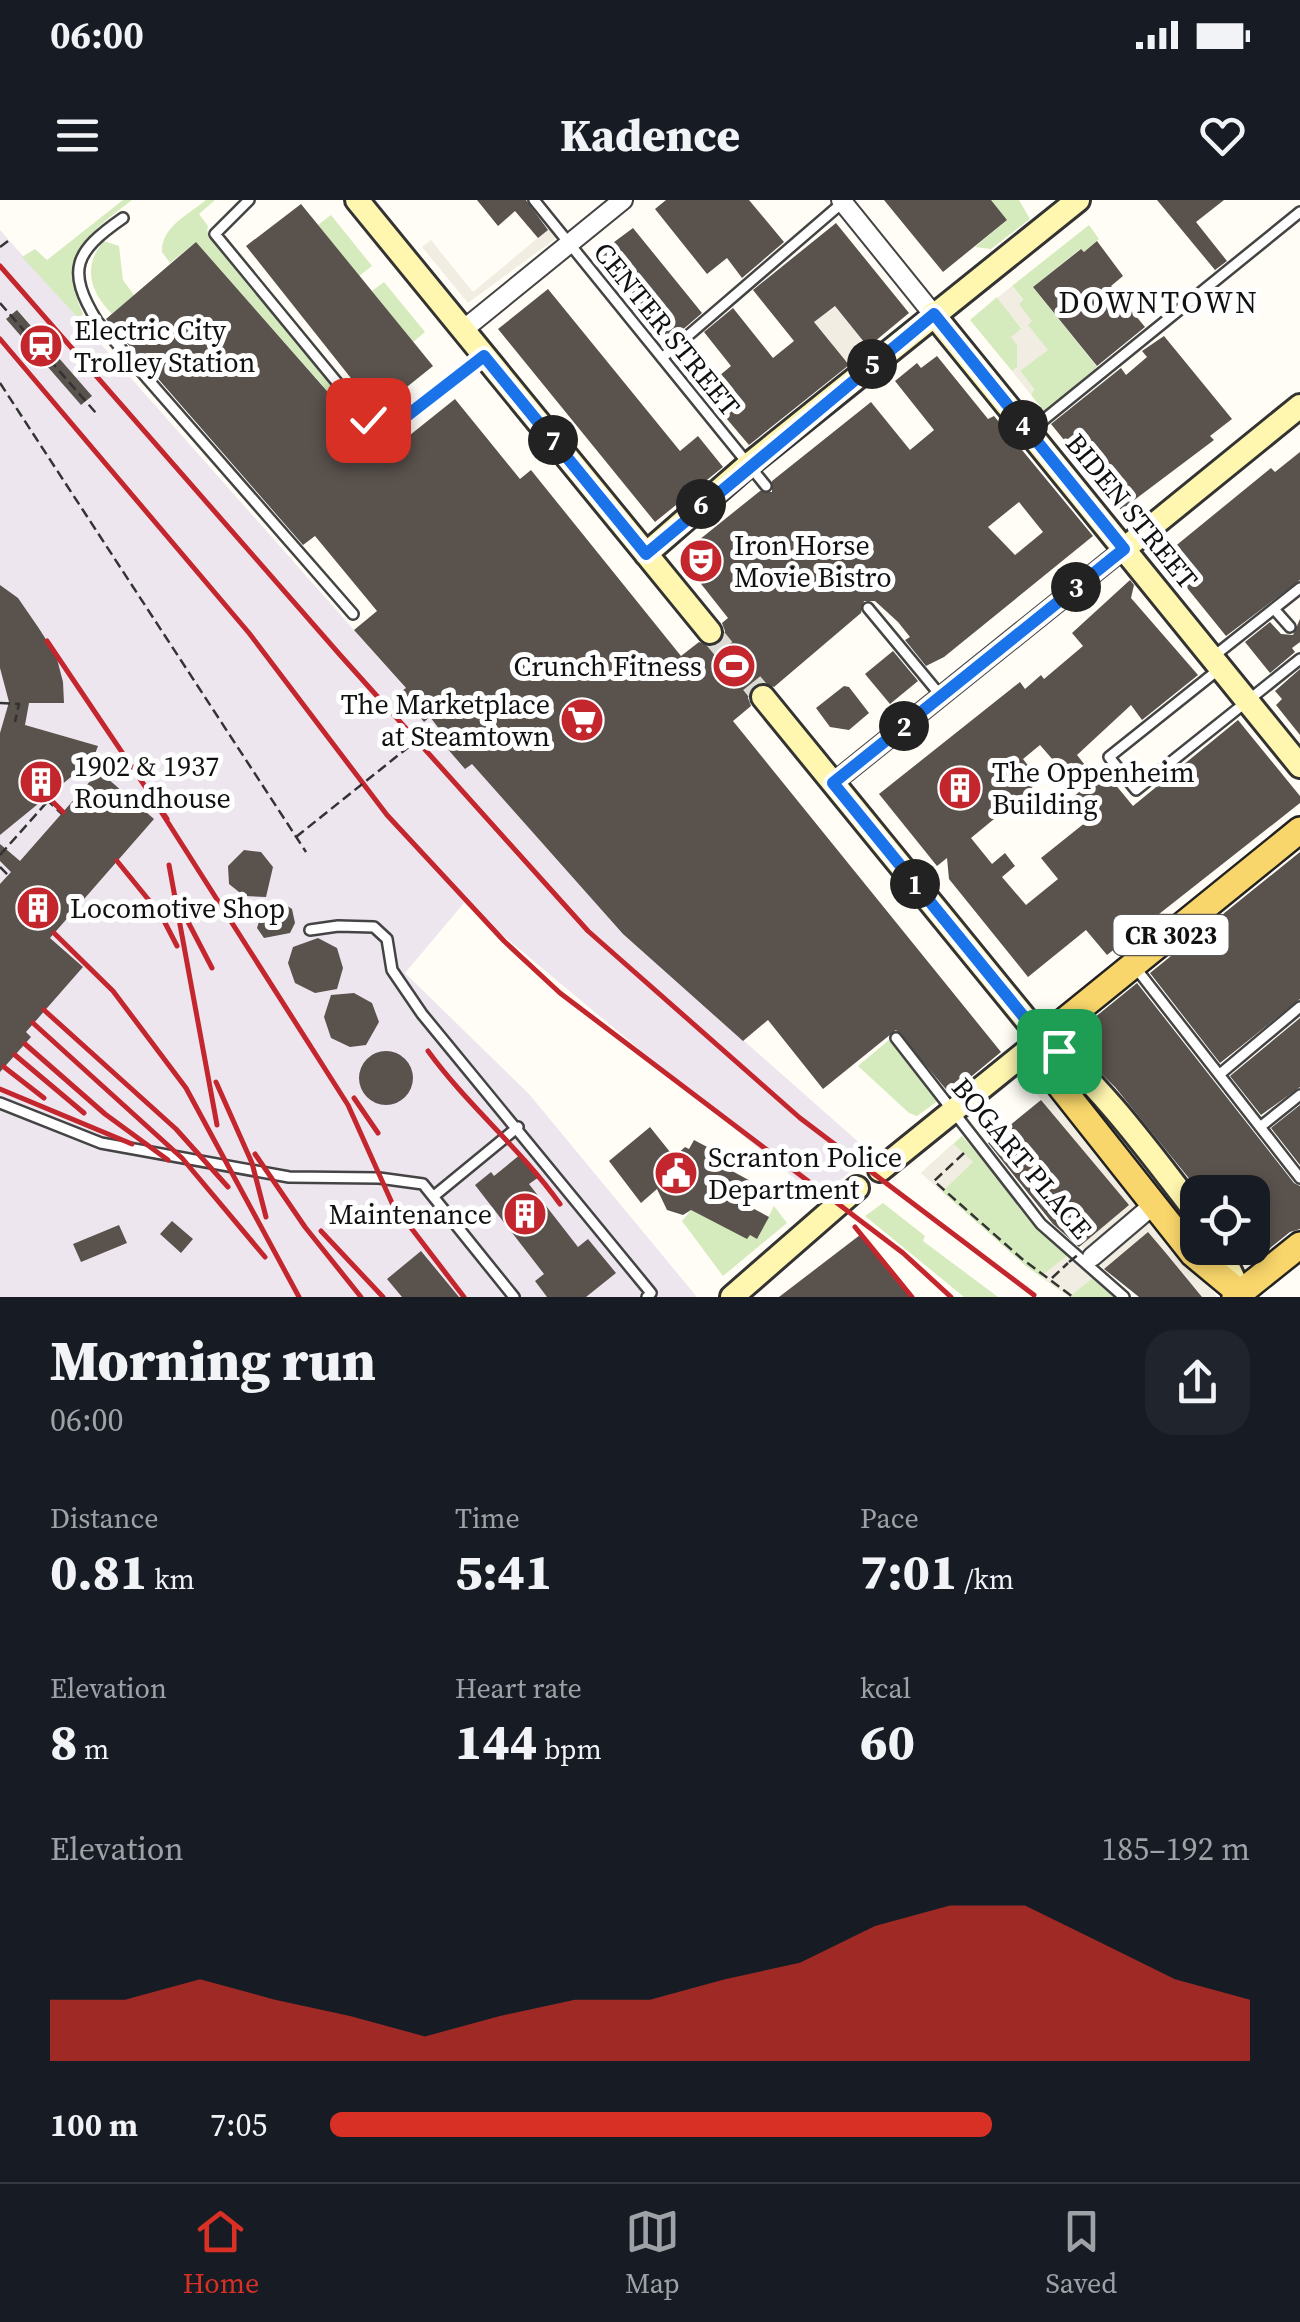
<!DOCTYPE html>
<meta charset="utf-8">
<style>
:root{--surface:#171b24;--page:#20242c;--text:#f1f3f6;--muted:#9ea1a6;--line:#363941;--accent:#d93025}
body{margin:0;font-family:"Source Serif 4",serif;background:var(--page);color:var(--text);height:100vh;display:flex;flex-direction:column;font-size:38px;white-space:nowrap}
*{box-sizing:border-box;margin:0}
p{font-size:32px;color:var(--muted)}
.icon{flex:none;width:55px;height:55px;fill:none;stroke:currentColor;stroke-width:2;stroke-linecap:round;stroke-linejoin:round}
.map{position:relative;height:1097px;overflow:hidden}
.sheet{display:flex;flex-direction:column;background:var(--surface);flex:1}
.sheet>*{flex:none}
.controls{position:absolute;left:1180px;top:975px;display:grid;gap:20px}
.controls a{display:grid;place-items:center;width:90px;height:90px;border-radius:20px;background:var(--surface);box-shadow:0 5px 15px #0003;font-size:50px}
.pin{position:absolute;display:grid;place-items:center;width:85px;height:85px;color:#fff;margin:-42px;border-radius:20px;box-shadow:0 5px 15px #0006}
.km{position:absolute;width:50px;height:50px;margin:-25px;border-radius:50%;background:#222;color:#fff;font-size:28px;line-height:50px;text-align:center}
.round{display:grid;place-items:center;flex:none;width:105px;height:105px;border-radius:30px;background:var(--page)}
.head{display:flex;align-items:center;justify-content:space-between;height:170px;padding:0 50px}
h1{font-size:55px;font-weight:800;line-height:75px}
.figures{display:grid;grid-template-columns:repeat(3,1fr);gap:15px;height:170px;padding:10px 50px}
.figures div{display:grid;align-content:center}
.figures b{font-size:50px;font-weight:800}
.figures small{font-size:28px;font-weight:400}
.figures p{font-size:28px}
.chart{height:280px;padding:20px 50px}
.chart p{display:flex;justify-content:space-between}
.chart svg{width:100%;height:180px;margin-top:10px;fill:var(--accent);opacity:.7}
ul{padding:0 50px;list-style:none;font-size:32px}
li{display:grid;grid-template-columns:160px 120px 1fr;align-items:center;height:75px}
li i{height:25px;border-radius:12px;background:var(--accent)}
.status{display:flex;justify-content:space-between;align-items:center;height:70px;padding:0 50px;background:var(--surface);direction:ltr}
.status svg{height:28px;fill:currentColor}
header{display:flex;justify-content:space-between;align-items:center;height:130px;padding:0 50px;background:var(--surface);font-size:45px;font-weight:800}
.dock{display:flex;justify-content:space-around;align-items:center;height:140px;border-top:2px solid var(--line);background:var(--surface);font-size:28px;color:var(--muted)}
.dock a{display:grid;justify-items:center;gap:5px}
.dock .current{color:var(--accent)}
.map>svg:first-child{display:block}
.industrial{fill:#eee6ef}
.green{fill:#d5ebbd}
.plaza{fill:#f1ede2}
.building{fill:#5a524d;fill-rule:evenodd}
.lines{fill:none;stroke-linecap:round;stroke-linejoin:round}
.secondary-tunnel{stroke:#dbdad3;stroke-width:22;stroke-dasharray:22 11;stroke-linecap:butt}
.lane-casing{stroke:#444;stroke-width:14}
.street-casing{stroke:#444;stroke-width:22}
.secondary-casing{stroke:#333;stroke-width:28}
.primary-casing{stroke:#222;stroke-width:30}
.path{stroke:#333;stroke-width:2.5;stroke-dasharray:10 5;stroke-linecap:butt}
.lane{stroke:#fff;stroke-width:9}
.street{stroke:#fff;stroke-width:18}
.secondary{stroke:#fff6b0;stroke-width:22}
.primary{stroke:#f9d66b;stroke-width:25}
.rail{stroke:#c4262e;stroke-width:5}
.path-bridge{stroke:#333;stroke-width:2.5;stroke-dasharray:10 5;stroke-linecap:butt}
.route-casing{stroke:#fff;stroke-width:20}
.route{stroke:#1a73e8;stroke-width:12}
.labels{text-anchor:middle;stroke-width:10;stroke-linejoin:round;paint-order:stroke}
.shield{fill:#fff;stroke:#585858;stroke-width:2.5}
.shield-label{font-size:25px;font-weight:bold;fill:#111}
.street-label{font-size:28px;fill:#111;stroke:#fff}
.poi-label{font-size:28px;fill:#111;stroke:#fff;text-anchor:start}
.neighbourhood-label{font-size:30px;letter-spacing:2.5px;fill:#111;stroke:#fff}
</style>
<div class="status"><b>06:00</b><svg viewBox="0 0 49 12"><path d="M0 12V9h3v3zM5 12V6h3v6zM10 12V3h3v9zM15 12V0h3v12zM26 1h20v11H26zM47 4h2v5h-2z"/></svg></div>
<header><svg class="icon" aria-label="menu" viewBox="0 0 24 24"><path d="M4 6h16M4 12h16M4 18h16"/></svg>Kadence<svg class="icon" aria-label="heart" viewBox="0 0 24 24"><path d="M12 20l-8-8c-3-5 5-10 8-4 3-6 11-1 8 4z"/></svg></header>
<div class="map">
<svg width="1300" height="1097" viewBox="0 0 1300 1097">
<rect width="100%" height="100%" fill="#fffdf5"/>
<!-- industrial -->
<path class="industrial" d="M 0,30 L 623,734 L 871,953 L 819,999 L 464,703 L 405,773 L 529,894 L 697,1097 L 0,1097 Z"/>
<!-- green -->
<path class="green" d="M 123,0 L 132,0 C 88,34 56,54 83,114 L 79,119 L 22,57 L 35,49 L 47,60 Z
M 206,0 L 215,0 L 199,14 L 208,26 L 207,31 L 351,208 L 346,212 L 196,42 L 170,63 L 162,52 C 161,27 188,15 206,0 Z
M 991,0 L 1019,0 L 1030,19 L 991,49 L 975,47 L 1007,20 Z
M 331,15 L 372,66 L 359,76 L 318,25 Z
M 1089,25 L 1099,39 L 1084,52 L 1080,49 L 1033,87 L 1097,167 L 1045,212 L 1031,195 L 1034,189 L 1020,171 L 1028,125 L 1018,103 L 1023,99 L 1012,86 Z
M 104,41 L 119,46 L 123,80 L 134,95 L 112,114 C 90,92 82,66 104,41 Z
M 384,82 L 425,132 L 413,142 L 372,91 Z
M 997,97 L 1022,129 L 1017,144 L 1017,168 L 1012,171 L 970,120 Z
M 890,839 L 939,900 L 917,916 L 909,913 L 858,866 Z
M 962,936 L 1071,1058 L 1118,1097 L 1069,1097 L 1026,1066 L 921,973 Z
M 883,1003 L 925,1036 L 923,1041 L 998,1097 L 964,1097 L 865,1016 Z
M 774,1006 L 787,1023 L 723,1076 L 682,1021 L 691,1010 L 747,1038 L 750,1035 L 757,1039 Z"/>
<!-- plaza -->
<path class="plaza" d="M 551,27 L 557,35 L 555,39 L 468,103 L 422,47 L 431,40 L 473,92 Z
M 1012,86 L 1023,100 L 1019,104 L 1032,121 L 1028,125 L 1048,150 L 1020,171 L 1034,189 L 1031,195 L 1012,171 L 1017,167 L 1017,145 L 1011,137 L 1022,128 L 997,98 Z
M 835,106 L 869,149 L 849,166 L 812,119 Z
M 1037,873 L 1200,1073 L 1217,1097 L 1202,1097 L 1148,1032 L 1104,1069 L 1080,1045 L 1128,1005 L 1026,881 Z
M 954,944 L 973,962 L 942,992 L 921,973 Z
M 1068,1055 L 1094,1077 L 1069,1097 L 1041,1076 Z"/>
<!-- building -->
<path class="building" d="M 477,0 L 526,0 L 548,30 L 538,38 L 515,11 L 498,26 Z
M 666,0 L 749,0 L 784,42 L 742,78 L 727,58 L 707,74 L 655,9 Z
M 884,0 L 991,0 L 1007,20 L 943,72 Z
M 1157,0 L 1224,0 L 1196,22 L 1227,61 L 1215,70 Z
M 301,4 L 433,166 L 377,211 L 246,46 Z
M 836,23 L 909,113 L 868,147 L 835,106 L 814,122 L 849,165 L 749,245 L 715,205 L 731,192 L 719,176 L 731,166 L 704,132 L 733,108 L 773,158 L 794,141 L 753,90 Z
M 633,28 L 702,113 L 666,144 L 594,57 Z
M 1097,41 L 1123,76 L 1111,86 L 1145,127 L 1097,166 L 1033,87 L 1081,49 L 1084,52 Z
M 196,42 L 377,248 L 384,244 L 390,251 L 455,199 L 520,279 L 531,270 L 681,456 L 699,442 L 711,447 L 720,443 L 725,431 L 722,423 L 728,418 L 679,356 L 760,291 L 772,292 L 772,281 L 871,202 L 910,250 L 934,230 L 895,181 L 917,163 L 921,168 L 937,156 L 988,219 L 994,216 L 1093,336 L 944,457 L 926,466 L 905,440 L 910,437 L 898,422 L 875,401 L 864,401 L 861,413 L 774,487 L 762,482 L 753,486 L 748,498 L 751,506 L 733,521 L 1001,852 L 950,894 L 896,830 L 823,889 L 768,820 L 743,841 L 623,734 L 472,564 L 465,569 L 439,539 L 444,535 L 430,517 L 424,522 L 399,493 L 406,488 L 354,430 L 377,411 L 315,336 L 303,345 L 106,119 ZM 1019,302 L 1043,332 L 1015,355 L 988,327 Z
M 548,89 L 680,251 L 698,236 L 723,267 L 655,322 L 498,129 Z
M 17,110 L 92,196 L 81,205 L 6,119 Z
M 1164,136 L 1232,219 L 1210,236 L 1214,240 L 1121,310 L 1051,224 L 1121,168 L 1126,175 L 1147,157 L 1142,151 Z
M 1300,252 L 1300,380 L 1226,436 L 1162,357 L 1271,268 L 1275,272 Z
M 1130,380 L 1134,385 L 1131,398 L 1198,475 L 1142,520 L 1131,505 L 1077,555 L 1096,579 L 1105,572 L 1133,606 L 1238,520 L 1300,596 L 1300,603 L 1107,755 L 1086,730 L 1028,777 L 949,679 L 947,658 L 937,666 L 879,594 L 1020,482 L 1025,489 L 1041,475 L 1044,479 L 1083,446 L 1072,433 ZM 1040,545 L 1080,591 L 1069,601 L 1086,622 L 1041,658 L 1058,679 L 1026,705 L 1002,677 L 1015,666 L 1005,653 L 992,664 L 971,638 L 1040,581 L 1023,559 Z
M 0,385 L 18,398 L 38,427 L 56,455 L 63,482 L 64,503 L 29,503 L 25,525 L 98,546 L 93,559 L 0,635 L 0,533 L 9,502 L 0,468 Z
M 1300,419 L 1300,442 L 1292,448 L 1295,452 L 1270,473 L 1245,442 L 1270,422 L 1281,434 L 1293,435 Z
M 893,451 L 918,481 L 890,504 L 865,474 Z
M 1300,469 L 1300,535 L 1276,505 L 1282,499 L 1275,491 Z
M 844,486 L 849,487 L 869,513 L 849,530 L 830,527 L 816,508 Z
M 99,571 L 154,619 L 50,738 L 83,767 L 26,832 L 31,837 L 0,872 L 0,684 L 11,672 L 0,661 L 0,644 L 20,661 Z
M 244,650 L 261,652 L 273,667 L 266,697 L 244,696 L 229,684 L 228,666 Z
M 1300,652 L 1300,799 L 1220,863 L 1150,773 Z
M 280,701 L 292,709 L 295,723 L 290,733 L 264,738 L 257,728 L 265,702 Z
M 318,738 L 337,748 L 343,768 L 337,789 L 315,793 L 295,783 L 288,763 L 293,747 Z
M 1137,783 L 1294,983 L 1300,986 L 1300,1029 L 1290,1032 L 1250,1064 L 1236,1048 L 1252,1048 L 1252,992 L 1200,992 L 1115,887 L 1067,840 Z
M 354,793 L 372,803 L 379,822 L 366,845 L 350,847 L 331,838 L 324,817 L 331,795 Z
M 1300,818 L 1300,887 L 1261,915 L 1230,876 Z
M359 878a27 27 0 1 1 54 0a27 27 0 1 1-54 0Z
M 1041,900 L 1129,1005 L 1079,1047 L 1053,1024 L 988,943 Z
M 1300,905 L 1300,965 L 1271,928 Z
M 650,927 L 674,957 L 685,947 L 689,949 L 694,940 L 713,950 L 710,959 L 756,984 L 745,1004 L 769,1017 L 757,1039 L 750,1035 L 747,1039 L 691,1010 L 683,1015 L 667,1010 L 657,989 L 641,1003 L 609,961 Z
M 521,954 L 539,977 L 529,984 L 578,1047 L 588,1039 L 616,1073 L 586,1097 L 547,1097 L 535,1081 L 544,1074 L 475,985 L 491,972 L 494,976 Z
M 172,1021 L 193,1039 L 181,1053 L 160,1034 Z
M 119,1025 L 127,1043 L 81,1062 L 73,1044 Z
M 1148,1032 L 1165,1052 L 1202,1097 L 1139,1097 L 1104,1069 Z
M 860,1035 L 910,1097 L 779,1097 Z
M 421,1051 L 459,1097 L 402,1097 L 387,1079 Z"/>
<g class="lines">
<!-- secondary-tunnel -->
<path class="secondary-tunnel" d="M 710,432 L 763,497"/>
<defs>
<path id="lane" d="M 249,0 L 215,34 L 368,220 L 378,225 L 395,225 L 481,157
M 534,0 L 766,286
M 123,18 C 74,52 66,70 97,121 L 353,414
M 662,158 L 842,3
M 1031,230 L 1300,12
M 868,408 L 941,496
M 1274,409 L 1290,427
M 1214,456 L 1300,388
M 1218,470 L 1109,557 L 1136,590 L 1300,459
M 310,730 L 338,726 L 374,727 L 387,739 L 392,770 L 422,814 L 651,1093 L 647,1097
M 1135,767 L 1300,978
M 896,838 L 1041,1024 L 1124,1097
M 1220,874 L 1300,807
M 0,903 L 101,943 L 289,977 L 379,978 L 423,984 L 514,1097
M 1260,927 L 1300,895
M 434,996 L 518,927"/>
<path id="street" d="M 841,0 L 933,114
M 463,130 L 623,0
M 833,583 L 1124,349
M 1092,1057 L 1152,1006"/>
<path id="secondary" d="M 357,0 L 710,432
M 933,114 L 1300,566
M 1124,349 L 1300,206
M 646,354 L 747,266 L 1078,0
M 763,497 L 1042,839 C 1095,876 1157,962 1198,1015
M 880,970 L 1042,839
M 1219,1048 L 1241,1094
M 732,1097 L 857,988"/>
<path id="primary" d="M 1240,1093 L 1193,1054 L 1064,891 L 1044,865 L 1042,839 L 1300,630
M 1235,1097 L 1300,1045"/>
</defs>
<!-- lane casing -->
<use href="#lane" class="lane-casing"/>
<!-- street casing -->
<use href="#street" class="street-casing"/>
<!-- secondary casing -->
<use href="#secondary" class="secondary-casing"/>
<!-- primary casing -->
<use href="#primary" class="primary-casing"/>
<!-- path -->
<path class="path" d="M 0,47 L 8,41
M 0,103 L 96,213
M 0,183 L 306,652
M 0,503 L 19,504 L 15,522
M 46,599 L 62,614
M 0,655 L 48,601
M 0,667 L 8,675
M 964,953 L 934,981 L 1021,1058 L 1073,1097
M 1052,1078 L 1068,1063"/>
<!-- lane -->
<use href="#lane" class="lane"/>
<!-- street -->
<use href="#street" class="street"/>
<!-- secondary -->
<use href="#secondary" class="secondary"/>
<!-- primary -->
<use href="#primary" class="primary"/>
<!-- rail -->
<path class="rail" d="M 0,66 L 341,456 L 588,731 L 800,918 L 1034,1095
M 0,139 L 249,433 L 387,615 L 504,741 L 560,793 L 903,1053 L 951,1097
M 47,441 L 167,619
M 48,597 L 63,612
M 160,610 L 348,905 L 392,1003 L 464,1097
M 117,661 L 161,715 L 177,746
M 169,665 L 217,925
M 186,718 L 212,768
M 54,733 L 113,791 L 186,888 L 299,1097
M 44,810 L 176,929 L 228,987
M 33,823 L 182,958 L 265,1057
M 25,844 L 105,914 L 168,960
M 428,851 C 468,906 520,948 560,1004
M 15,855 L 84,913
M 4,867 L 44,898
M 216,882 L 252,963 L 266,1017
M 0,889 L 132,944
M 354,898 L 378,933
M 255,954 L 305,1027 L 361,1097
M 855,1027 L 912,1097
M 321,1031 L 383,1097"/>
<!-- path-bridge -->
<path class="path-bridge" d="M 296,637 L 436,525
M 1069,1062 L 1079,1054"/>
</g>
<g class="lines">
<defs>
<path id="route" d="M 368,220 L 378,225 L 395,225 L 484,156 L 646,354 L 934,114 L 1124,349 L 833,583 L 1042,839 L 1059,851"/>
</defs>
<!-- route casing -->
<use href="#route" class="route-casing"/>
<!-- route -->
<use href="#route" class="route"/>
</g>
<!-- icons -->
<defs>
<symbol id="station-disc" viewBox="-11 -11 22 22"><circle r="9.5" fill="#c4262e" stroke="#fff"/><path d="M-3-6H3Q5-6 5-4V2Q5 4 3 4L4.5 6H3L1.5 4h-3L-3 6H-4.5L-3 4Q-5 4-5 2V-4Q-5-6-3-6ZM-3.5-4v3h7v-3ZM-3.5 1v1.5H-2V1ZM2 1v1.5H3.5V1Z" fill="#fff"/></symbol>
<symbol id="theatre-disc" viewBox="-11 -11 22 22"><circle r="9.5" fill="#c4262e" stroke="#fff"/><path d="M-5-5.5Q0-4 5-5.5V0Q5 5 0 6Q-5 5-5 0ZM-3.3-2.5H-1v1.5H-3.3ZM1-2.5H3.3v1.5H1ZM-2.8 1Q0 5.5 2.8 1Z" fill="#fff"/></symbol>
<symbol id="stadium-disc" viewBox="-11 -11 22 22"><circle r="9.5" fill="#c4262e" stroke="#fff"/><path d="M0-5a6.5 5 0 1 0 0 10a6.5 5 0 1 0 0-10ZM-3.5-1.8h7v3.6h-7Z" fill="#fff"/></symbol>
<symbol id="supermarket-disc" viewBox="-11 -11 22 22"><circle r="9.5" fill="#c4262e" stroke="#fff"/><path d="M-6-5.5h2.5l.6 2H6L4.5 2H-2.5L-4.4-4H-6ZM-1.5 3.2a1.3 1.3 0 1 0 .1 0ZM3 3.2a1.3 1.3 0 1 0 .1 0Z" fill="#fff"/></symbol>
<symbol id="building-disc" viewBox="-11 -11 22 22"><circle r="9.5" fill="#c4262e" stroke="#fff"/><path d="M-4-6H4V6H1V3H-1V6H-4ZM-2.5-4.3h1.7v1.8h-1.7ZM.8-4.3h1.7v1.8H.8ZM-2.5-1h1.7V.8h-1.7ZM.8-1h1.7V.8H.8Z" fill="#fff"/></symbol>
<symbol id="civic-disc" viewBox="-11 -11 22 22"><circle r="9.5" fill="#c4262e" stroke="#fff"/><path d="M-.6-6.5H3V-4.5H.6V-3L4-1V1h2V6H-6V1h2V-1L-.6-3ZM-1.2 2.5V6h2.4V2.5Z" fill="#fff"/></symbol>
</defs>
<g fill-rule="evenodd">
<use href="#station-disc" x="16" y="121" width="50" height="50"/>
<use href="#theatre-disc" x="676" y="336" width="50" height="50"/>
<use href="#stadium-disc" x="709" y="441" width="50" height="50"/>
<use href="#supermarket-disc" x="557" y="495" width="50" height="50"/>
<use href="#building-disc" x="16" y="557" width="50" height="50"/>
<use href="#building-disc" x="935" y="563" width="50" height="50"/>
<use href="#building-disc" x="13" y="683" width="50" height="50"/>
<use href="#civic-disc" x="651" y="948" width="50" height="50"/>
<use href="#building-disc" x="500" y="989" width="50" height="50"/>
</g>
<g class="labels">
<!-- shield labels -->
<rect class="shield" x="1113.5" y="715" width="115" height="40" rx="8"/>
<g class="shield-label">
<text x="1171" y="744">CR 3023</text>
</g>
<!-- street labels -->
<g class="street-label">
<text transform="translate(667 129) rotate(51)" y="10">CENTER STREET</text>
<text transform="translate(1132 311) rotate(51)" y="10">BIDEN STREET</text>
<text transform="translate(1022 958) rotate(50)" y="10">BOGART PLACE</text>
</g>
<!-- poi labels -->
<g class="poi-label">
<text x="74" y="140">Electric City<tspan x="74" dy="32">Trolley Station</tspan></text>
<text x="734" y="355">Iron Horse<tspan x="734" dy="32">Movie Bistro</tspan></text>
<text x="702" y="476" text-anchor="end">Crunch Fitness</text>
<text x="550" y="514" text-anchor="end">The Marketplace<tspan x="550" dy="32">at Steamtown</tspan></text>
<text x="74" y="576">1902 &amp; 1937<tspan x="74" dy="32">Roundhouse</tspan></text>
<text x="992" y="582">The Oppenheim<tspan x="992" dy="32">Building</tspan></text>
<text x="70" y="718">Locomotive Shop</text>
<text x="708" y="967">Scranton Police<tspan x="708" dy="32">Department</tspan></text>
<text x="492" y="1024" text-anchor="end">Maintenance</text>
</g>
<!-- neighbourhood labels -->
<g class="neighbourhood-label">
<text x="1159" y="113">DOWNTOWN</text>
</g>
</g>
</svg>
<div class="controls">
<a><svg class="icon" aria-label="locate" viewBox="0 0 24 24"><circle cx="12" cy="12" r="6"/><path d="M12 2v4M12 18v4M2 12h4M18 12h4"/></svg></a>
</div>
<div class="pin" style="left:1059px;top:851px;background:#1e9e55"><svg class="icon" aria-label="arrive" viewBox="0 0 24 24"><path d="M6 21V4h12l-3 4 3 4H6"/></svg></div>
<div class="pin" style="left:368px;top:220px;background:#d93025"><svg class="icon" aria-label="check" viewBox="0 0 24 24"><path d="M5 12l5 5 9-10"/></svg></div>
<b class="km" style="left:915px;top:684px">1</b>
<b class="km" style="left:904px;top:526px">2</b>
<b class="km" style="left:1076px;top:387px">3</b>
<b class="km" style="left:1023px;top:225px">4</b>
<b class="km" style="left:872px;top:164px">5</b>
<b class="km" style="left:701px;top:304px">6</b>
<b class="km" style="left:553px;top:240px">7</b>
</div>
<section class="sheet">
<div class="head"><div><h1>Morning run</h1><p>06:00</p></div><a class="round"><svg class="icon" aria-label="share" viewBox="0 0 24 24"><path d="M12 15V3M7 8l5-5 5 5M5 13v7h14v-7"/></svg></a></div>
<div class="figures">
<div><p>Distance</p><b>0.81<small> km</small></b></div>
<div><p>Time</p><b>5:41</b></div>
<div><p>Pace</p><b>7:01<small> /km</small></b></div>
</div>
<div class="figures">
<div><p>Elevation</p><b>8<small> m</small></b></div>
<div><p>Heart rate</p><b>144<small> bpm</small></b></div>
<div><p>kcal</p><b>60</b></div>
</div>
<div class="chart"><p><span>Elevation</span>185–192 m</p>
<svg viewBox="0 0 160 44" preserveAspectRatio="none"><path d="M0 44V29L10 29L20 24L30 29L40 33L50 38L60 33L70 29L80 29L90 24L100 20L110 11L120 6L130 6L140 15L150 24L160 29V44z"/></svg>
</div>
<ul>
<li><b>100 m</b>7:05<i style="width:72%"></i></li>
</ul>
</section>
<nav class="dock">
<a class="current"><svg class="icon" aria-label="home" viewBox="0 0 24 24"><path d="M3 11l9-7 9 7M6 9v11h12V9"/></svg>Home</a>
<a><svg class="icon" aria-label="map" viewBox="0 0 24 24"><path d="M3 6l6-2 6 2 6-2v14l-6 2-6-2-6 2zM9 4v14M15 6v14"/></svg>Map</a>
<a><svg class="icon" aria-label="saved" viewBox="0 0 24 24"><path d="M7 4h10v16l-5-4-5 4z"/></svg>Saved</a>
</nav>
